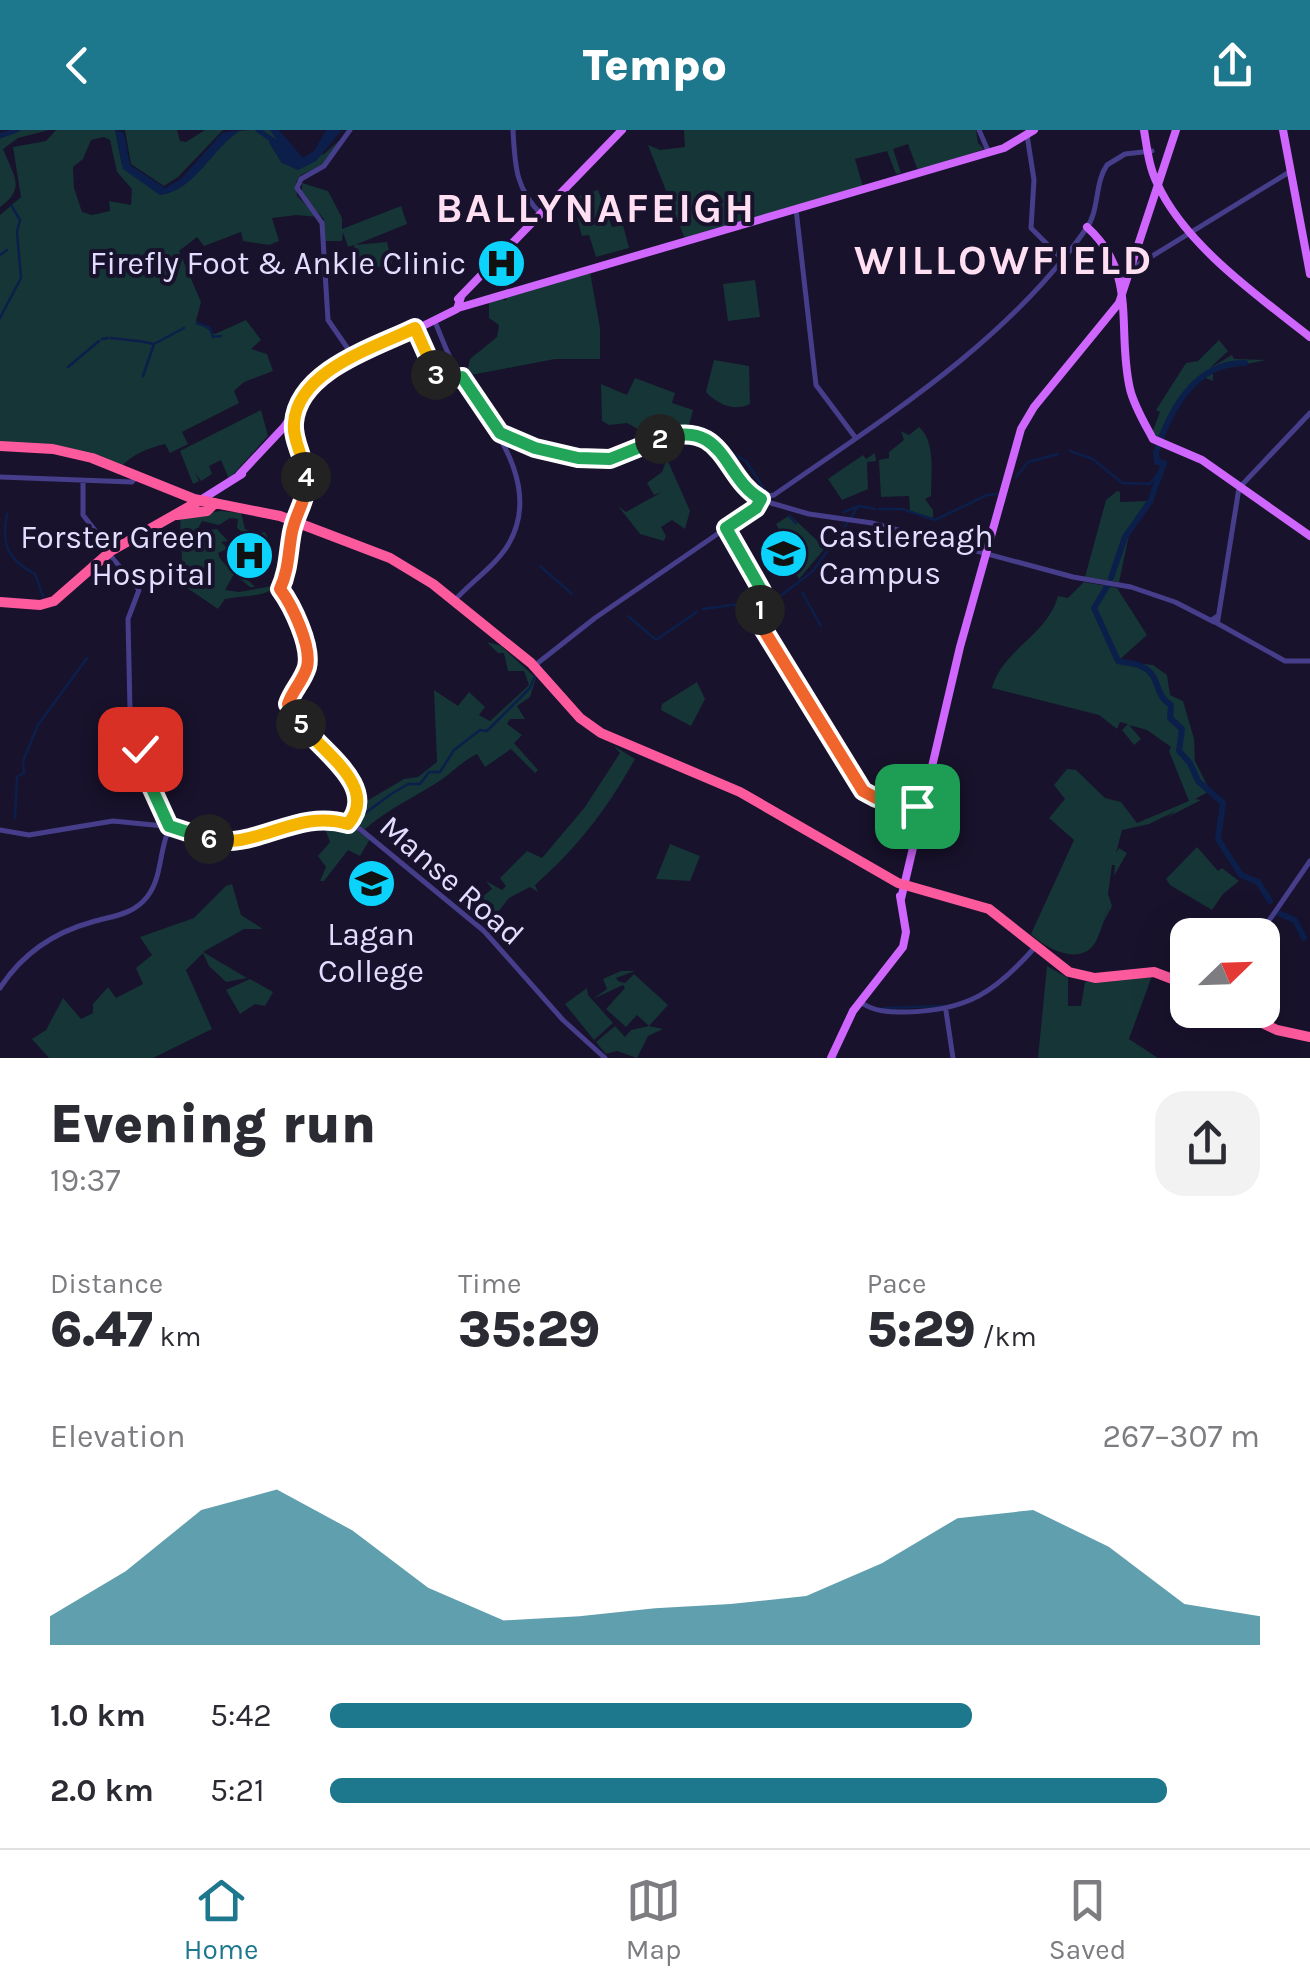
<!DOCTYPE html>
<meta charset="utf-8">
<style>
:root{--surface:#fff;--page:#f2f2f3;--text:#2b2b33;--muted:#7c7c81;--line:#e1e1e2;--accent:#1d778d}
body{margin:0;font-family:Karla,sans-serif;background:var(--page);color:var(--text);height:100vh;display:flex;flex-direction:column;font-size:38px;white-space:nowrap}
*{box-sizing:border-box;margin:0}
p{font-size:32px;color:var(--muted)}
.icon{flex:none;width:55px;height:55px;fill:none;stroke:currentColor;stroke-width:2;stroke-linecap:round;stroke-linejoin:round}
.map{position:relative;height:928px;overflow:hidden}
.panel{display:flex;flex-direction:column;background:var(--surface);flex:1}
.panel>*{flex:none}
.needle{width:65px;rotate:67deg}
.fabs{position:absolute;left:1170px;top:788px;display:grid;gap:20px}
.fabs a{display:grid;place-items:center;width:110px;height:110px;border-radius:20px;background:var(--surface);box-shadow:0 10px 40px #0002;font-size:50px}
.pin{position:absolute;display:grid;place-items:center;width:85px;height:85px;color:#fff;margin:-42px;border-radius:20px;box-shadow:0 5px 15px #0006}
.km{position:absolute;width:50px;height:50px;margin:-25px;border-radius:50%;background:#222;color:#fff;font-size:28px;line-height:50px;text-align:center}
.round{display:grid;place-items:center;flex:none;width:105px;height:105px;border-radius:30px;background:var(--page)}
.headline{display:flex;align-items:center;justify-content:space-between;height:170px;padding:0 50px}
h1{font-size:55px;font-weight:800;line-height:75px}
.metrics{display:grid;grid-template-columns:repeat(3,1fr);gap:15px;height:170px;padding:10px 50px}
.metrics div{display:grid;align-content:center}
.metrics b{font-size:50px;font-weight:800}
.metrics small{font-size:28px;font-weight:400}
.metrics p{font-size:28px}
.chart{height:280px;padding:20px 50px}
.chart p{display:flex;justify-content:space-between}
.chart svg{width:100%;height:180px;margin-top:10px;fill:var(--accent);opacity:.7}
ul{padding:0 50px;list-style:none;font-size:32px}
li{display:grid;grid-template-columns:160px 120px 1fr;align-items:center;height:75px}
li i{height:25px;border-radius:12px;background:var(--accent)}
header{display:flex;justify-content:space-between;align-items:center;height:130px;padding:0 50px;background:var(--accent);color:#fff;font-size:45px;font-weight:800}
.tab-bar{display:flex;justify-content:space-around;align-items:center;height:140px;border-top:2px solid var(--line);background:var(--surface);font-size:28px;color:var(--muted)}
.tab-bar a{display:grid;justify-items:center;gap:5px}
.tab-bar .selected{color:var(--accent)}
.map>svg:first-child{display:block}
.green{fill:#153536;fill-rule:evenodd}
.water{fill:#0c1f4b}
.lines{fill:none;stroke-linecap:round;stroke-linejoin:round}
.stream{stroke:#0c1f4b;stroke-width:2.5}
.canal{stroke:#0c1f4b;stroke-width:5}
.river{stroke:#0c1f4b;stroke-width:6}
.minor{stroke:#463e8a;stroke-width:5}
.major{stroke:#cf66fd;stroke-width:8}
.highway{stroke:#fd5a9d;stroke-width:10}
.split-1-casing{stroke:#fff;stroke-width:20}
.split-2-casing{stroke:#fff;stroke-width:20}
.split-3-casing{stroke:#fff;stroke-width:20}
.split-4-casing{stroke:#fff;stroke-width:20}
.split-5-casing{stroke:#fff;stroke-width:20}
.split-6-casing{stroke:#fff;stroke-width:20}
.split-7-casing{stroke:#fff;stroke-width:20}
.split-1{stroke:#f0652b;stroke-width:12}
.split-2{stroke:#22a559;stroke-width:12}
.split-3{stroke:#22a559;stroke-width:12}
.split-4{stroke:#f5b400;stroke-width:12}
.split-5{stroke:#f0652b;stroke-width:12}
.split-6{stroke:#f5b400;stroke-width:12}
.split-7{stroke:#22a559;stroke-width:12}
.labels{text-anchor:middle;stroke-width:8;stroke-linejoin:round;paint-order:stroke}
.poi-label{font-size:32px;fill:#e3ddff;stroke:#18122c;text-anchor:end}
.street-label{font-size:32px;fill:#e3ddff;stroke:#18122c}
.district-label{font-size:42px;font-weight:bold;letter-spacing:2.5px;fill:#ffdff1;stroke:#18122c}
</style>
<header><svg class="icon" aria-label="back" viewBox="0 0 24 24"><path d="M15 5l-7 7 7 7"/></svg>Tempo<svg class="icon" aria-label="share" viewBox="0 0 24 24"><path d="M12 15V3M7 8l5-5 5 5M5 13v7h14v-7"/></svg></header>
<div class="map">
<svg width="1310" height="928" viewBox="0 0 1310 928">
<rect width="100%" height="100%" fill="#18122c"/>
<!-- green -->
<path class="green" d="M 19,0 L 49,0 L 18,8 L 3,19 C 13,45 27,58 0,77 L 0,7 Z
M 56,0 L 115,0 L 122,35 L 160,65 C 198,60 205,13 240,1 C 248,0 262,0 271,0 L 277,10 L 272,7 L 269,12 L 282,33 L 324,24 L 341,9 L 323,35 L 301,45 L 296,52 L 297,66 L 318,87 L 297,85 L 272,88 L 279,111 L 269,115 L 243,111 L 241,102 L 204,116 L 197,107 L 179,121 L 201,172 L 196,191 L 215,204 L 246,190 L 261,210 L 251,219 L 267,224 L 273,241 L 244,252 L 234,261 L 239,273 L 182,302 L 188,314 L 170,323 L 165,314 C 149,318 132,324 121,337 L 0,312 L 0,85 L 21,67 L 13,17 L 46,11 ZM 104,7 L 110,10 L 117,42 L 132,59 L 131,75 L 109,71 L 110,81 L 92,85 L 82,82 L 74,58 L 73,37 L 83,29 L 91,10 Z
M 125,0 L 177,0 L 180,11 L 186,12 L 205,0 L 223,0 L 178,47 L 164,56 L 131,34 Z
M 684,0 L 976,0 L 978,13 L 984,19 L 918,41 L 908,14 L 893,19 L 901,43 L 896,44 L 887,21 L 855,29 L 863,57 L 685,109 L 648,15 L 660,20 L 685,17 Z
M 302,53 L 328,61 L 342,88 L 342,99 L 401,76 L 407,94 L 355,115 L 387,112 L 392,133 L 360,142 L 354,115 L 348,117 L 343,102 L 342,111 L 324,111 L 324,89 L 302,65 Z
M 598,60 L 612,97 L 623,95 L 629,118 L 596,127 L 589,105 L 582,106 L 573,73 L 579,66 Z
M 590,142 L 600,198 L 600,229 L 555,229 L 466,246 L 470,229 L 497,207 L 499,195 L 489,188 L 489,172 L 501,168 L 506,171 L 506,167 Z
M 755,150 L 760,187 L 728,191 L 723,154 Z
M 1219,210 L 1228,221 L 1210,238 L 1232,225 L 1234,229 L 1266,230 L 1213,241 L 1213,251 L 1203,247 L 1180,273 L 1161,312 L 1152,303 L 1160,282 L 1156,280 L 1186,233 L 1198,231 Z
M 714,230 L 749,236 L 750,274 C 734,282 717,274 706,262 Z
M 635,248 L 675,263 L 672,273 L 693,280 L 689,295 L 645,303 L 627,293 L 609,295 L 602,291 L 601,254 L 627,265 Z
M 261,280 L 268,306 L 229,349 L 221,330 L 209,336 L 212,344 L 201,351 L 195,343 L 199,351 L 193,354 L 180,321 Z
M 919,297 C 936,312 931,344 931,366 L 925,369 L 933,380 L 933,388 L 910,381 L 909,366 L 881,367 L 879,330 L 889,328 L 889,322 L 904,310 L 901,301 L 909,305 Z
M 875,323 L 876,331 L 867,332 L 868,359 L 842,370 L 828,349 L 863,325 L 866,329 Z
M 667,329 L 690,381 L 685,399 L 672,390 L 661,397 L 666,406 L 664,411 L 640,404 L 618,376 L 626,382 L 662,362 L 654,365 L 647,353 L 662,342 Z
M 1117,361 L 1120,362 L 1120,372 L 1151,371 L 1129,405 L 1119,452 L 1085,447 L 1106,370 Z
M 221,381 L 241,383 L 245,399 L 258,404 L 265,402 L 269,411 L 260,405 L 247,413 L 249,407 L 237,398 L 238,389 L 230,388 L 219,395 L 202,391 L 196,402 L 211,409 L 208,400 L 217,399 L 228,411 L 221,412 L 228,419 L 218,423 C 222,439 241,441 255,457 L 250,457 L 234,444 L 225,460 L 239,462 L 273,456 L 283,440 L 286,443 C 274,470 249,464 225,469 L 218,479 L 183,455 L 180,387 Z
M 790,385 L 825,418 L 799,449 L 785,426 L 789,416 L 776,394 Z
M 1084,452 L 1117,458 L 1147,505 L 1118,531 L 1153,535 L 1167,545 L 1170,565 L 1183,571 L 1194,609 L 1195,631 L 1210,661 L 1195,669 L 1201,670 L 1166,688 L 1176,681 L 1149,694 L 1122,700 L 1116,723 L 1119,718 L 1127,723 L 1114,746 L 1115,735 L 1112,735 L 1108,764 L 1112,776 L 1103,793 L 1109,776 C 1104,787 1101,803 1095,813 C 1080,837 1045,818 1031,804 L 1074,710 L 1049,688 L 1065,669 L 1054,655 L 1067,639 L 1076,640 L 1105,668 L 1121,672 L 1137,693 L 1189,671 L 1169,621 L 1171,617 L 1147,600 L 1129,595 L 1141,609 L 1134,615 L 1122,600 L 1128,594 L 1120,592 L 1117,599 L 1099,585 L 992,558 C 1003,519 1047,506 1058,466 L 1068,468 Z
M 487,512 L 501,516 L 536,548 L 530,567 L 517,576 L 525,589 L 510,589 L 507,594 L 522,605 L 514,613 L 538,640 L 535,643 L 511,619 L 485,637 L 477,624 C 461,632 452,643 438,652 C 413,668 388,679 365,699 L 351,693 L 360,675 L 404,649 L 418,647 L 437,632 L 434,560 L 458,576 L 469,562 L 485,577 L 479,585 L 490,591 L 529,555 L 524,541 L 508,541 L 504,523 L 498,523 Z
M 697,552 L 705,569 L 691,596 L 661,580 L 662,574 Z
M 614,616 L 635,629 C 607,679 578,717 535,755 L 538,762 L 530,757 L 509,768 L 494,787 L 489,780 L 494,775 L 481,768 L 492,759 L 486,751 L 502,760 L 506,756 L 500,748 L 527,721 L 542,728 L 585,677 L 620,623 Z
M 322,691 L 355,699 L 370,709 L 360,726 L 348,720 L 324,751 L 320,751 L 326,737 L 318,726 L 330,712 Z
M 670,714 L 700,726 L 690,751 L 656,749 Z
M 1197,717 L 1218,741 L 1222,738 L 1239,751 L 1223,764 L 1212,780 L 1170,755 L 1166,749 Z
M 232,754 L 241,785 L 263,799 L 244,799 L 203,822 L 247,848 L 226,852 L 209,836 L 203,823 L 186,840 L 212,899 L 153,928 L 49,928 L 32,909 L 46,900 L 63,868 L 81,889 L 93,883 L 93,874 L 108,857 L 116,868 L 143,854 L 136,838 L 152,825 L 140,807 L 194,788 L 226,756 Z
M 1047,836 L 1068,848 L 1068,876 L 1081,876 L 1085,852 L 1152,846 L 1129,909 L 1158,928 L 1038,928 Z
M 621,841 L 635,841 L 616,848 L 618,851 L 625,853 L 634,844 L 668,875 L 649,896 L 663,899 L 648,906 L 637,928 L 617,921 L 606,924 L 596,912 L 615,896 L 625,907 L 631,900 L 649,896 L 637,885 L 626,897 L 606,879 L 625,858 L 623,855 L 593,869 L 607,859 L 603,849 Z
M 250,849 L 273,862 L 265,876 L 255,874 L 240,884 L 226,860 Z
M 587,858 L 588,865 L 613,893 L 594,910 L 565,874 Z"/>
<!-- water -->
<path class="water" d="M 115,0 L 124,3 L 130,35 L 165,58 L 181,49 L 222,3 L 241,0 C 212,18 195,61 160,65 L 123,39 Z
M 270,0 L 279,0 L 303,28 L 314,21 L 326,0 L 342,0 L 316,31 L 298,40 L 282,33 L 269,12 L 270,6 L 277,10 Z"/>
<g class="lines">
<!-- stream -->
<path class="stream" d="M 0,125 L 7,120
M 0,188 L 21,148 L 17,102 L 20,90 L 11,75
M 197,193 L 210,198 L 213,207 L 221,206
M 111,208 L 137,211
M 102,209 L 108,208
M 139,211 L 154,214 L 184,198
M 68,237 L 99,211
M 143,246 L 154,214
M 696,298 L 732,323
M 1070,321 L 1093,329 L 1122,353 L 1150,354 L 1159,342
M 733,324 L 746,331 L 766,362
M 1016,347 L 1028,332 L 1058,324
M 879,379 L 902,379 L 935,390 L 987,365 L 997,364
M 844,382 L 859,376 L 875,379
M 7,384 C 1,414 7,429 35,444 L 43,466
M 789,386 L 796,393
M 851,387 L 857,378
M 540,436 L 572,464
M 802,462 L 821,496
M 779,467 L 813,441 L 848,392
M 703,479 L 760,471
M 628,486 L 656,510 L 697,482
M 393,663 L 408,654 L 420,654 L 429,642 L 440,642 L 454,620 L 480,600 L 487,601 L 530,558 L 535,546
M 15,688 L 17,647 L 24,643 L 23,631 L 38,595 L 87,528
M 352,693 L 391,664
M 323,700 L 346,697
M 883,878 L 942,876
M 836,928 L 836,927"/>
<!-- canal -->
<path class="canal" d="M 258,0 L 271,9
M 0,6 L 17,0"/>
<!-- river -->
<path class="river" d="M 1152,366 L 1164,333 L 1157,332 L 1156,323 C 1169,281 1195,232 1245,233
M 1111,448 L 1125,407 L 1151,370
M 1108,455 L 1094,478 L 1118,531 C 1126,533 1136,533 1143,537 C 1161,546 1154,566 1171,575 L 1170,588 L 1182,599 L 1179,621 L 1190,633 L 1198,651 L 1223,673 L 1218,709 L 1230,728
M 1233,732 L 1241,745 L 1258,752 L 1270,771
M 1278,783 L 1295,790 L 1304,808"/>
<!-- minor -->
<path class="minor" d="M 350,0 L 324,36 L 301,49 L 297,58 L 322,93 L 328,190 L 355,229
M 513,0 C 515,35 515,58 541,84
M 979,0 L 989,23
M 1027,5 L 1034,50 L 1031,98 L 1062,129
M 796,79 L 816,255 L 855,307
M 1118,147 L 1291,41
M 435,192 C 442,208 448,226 457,241 C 487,290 545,353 508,415 C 495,436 472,451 455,470
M 415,198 L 440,252 L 462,247
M 291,290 L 310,355 L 293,399 L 289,440 L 280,459 C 292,475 312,516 307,537 C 303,551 292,561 289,574 C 308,614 351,632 359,678 L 348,693
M 501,310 L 508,308 C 540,321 580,334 614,328 C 642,323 665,297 695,306 C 728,317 734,354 761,369
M 0,347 L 132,352 L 137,346
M 83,350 L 83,385 L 111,421
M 771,373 L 809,384 L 872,393 L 1073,447 L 1131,457 L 1175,472 L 1214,492
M 756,378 L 763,367 L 774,365 C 886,287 1007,212 1086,99 C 1100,80 1094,54 1107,35 L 1125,24 L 1152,21
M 725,399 L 762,461 L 759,487 L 763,497 L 861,658 L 876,668 L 923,678
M 110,425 L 139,460 L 128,489 L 130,580 L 147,647 L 169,696
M 1216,487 L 1218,490 L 1216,492 L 1213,489 Z
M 1218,489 L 1239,358 L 1310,283
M 1215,492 L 1285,531 L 1310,531
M 534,536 L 595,488 L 748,383 L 765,376
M 169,697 L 227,712 L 315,689 L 335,690 L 360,699 L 484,801 L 563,890 L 605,928
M 0,700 L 29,705 L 113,691 L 164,696
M 1259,805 L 1310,731
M 0,858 C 22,824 52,803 92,792 C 112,786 133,785 147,767 C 162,748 159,722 168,702
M 860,872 C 875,882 888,882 906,882 C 967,881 996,862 1036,816
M 946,881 L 953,928"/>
<!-- major -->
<path class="major" d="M 1144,0 C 1147,18 1149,37 1157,53 C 1184,114 1258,166 1310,207
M 1283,0 L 1310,144
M 1087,97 C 1139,144 1116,200 1130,259 C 1134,276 1145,294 1153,309 L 1202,330 L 1310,406
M 458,169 L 622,0
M 458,178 L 1004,18 L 1034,0
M 239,345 L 284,297 L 318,248 L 457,179 L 461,167
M 199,371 L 242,344
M 901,769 L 960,517 L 1021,299 L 1034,277 L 1119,173 L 1176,0
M 831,928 L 853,881 L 903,817 L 906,802 L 900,766"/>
<!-- highway -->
<path class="highway" d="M 0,316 L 53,319 L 92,328 L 194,369 L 280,386 L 390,428 L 433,454 L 531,533 L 580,588 L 601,603 L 740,662 L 898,753 L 989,779 L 1069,842 L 1095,848 L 1154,842 L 1188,855
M 177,385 L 207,381 L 215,373
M 0,472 L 40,475 L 54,471 L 111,421 L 199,371
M 1235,880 L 1277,900 L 1310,907"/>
</g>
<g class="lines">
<defs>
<path id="split-1" d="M 760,480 L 762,497 L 863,661 L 876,668 L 917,676"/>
<path id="split-2" d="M 660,309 C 726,287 723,349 761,369 L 756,378 L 726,398 L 762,461 L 760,480"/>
<path id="split-3" d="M 436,245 L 440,252 L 462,247 L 500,303 L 535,318 L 578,328 L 610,329 L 660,309"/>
<path id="split-4" d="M 306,347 C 305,329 292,310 294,293 C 298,240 376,217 415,198 L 436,245"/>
<path id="split-5" d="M 301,594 L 288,574 C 292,561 303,551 307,537 C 312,516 292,475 280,459 C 289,439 288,423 292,402 C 297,379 307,372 306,347"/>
<path id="split-6" d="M 209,709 C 256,721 296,678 348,694 C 380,657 321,621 301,594"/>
<path id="split-7" d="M 140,619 L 148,650 L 169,696 L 209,709"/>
</defs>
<!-- split-1 casing -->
<use href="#split-1" class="split-1-casing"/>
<!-- split-2 casing -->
<use href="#split-2" class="split-2-casing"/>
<!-- split-3 casing -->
<use href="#split-3" class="split-3-casing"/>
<!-- split-4 casing -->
<use href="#split-4" class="split-4-casing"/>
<!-- split-5 casing -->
<use href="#split-5" class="split-5-casing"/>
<!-- split-6 casing -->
<use href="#split-6" class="split-6-casing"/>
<!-- split-7 casing -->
<use href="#split-7" class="split-7-casing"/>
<!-- split-1 -->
<use href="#split-1" class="split-1"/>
<!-- split-2 -->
<use href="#split-2" class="split-2"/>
<!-- split-3 -->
<use href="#split-3" class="split-3"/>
<!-- split-4 -->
<use href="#split-4" class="split-4"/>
<!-- split-5 -->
<use href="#split-5" class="split-5"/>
<!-- split-6 -->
<use href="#split-6" class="split-6"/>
<!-- split-7 -->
<use href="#split-7" class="split-7"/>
</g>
<!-- icons -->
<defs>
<symbol id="hospital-disc" viewBox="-11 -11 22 22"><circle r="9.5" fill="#0cd3fc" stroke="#18122c"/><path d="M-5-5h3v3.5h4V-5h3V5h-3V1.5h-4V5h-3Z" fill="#111"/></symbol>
<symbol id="university-disc" viewBox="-11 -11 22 22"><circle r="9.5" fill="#0cd3fc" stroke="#18122c"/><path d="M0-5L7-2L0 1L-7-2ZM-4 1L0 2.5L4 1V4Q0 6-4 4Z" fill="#111"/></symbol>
<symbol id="school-disc" viewBox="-11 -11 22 22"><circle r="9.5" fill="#0cd3fc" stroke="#18122c"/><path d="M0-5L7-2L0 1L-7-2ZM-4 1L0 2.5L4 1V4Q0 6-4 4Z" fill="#111"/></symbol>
</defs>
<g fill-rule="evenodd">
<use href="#hospital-disc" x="474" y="106" width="55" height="55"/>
<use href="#university-disc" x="756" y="396" width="55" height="55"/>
<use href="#hospital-disc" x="222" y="398" width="55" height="55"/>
<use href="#school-disc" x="344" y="726" width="55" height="55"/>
</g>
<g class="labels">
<!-- poi labels -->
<g class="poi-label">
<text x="466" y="144">Firefly Foot &amp; Ankle Clinic</text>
<text x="819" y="417" text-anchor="start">Castlereagh<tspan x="819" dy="37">Campus</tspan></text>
<text x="214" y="418">Forster Green<tspan x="214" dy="37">Hospital</tspan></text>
<text x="371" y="815" text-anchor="middle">Lagan<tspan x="371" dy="37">College</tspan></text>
</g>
<!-- street labels -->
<g class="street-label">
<text transform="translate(452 750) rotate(41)" y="11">Manse Road</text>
</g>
<!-- district labels -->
<g class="district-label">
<text x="596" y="92">BALLYNAFEIGH</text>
<text x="1004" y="144">WILLOWFIELD</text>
</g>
</g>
</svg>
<div class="fabs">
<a><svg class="needle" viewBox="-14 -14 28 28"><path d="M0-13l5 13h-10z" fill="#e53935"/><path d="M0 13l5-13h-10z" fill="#7c7c81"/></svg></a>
</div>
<div class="pin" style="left:917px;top:676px;background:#1e9e55"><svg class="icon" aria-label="arrive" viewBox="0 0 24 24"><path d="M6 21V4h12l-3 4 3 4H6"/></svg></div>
<div class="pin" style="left:140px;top:619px;background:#d93025"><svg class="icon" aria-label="check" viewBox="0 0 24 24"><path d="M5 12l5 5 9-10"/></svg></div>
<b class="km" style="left:760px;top:480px">1</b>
<b class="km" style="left:660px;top:309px">2</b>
<b class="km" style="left:436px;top:245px">3</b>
<b class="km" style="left:306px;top:347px">4</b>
<b class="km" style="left:301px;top:594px">5</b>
<b class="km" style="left:209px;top:709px">6</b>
</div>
<section class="panel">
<div class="headline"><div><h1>Evening run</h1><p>19:37</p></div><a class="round"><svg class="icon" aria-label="share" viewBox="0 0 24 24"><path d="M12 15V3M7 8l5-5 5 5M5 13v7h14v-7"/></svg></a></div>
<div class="metrics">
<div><p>Distance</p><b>6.47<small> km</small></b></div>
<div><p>Time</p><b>35:29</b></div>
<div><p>Pace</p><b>5:29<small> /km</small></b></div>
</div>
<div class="chart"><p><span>Elevation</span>267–307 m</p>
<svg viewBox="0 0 160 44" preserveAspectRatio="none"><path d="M0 44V37L10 26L20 11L30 6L40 16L50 30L60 38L70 37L80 35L90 34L100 32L110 24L120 13L130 11L140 20L150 34L160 37V44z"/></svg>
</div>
<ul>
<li><b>1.0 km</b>5:42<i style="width:69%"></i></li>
<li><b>2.0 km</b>5:21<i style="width:90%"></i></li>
</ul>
</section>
<nav class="tab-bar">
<a class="selected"><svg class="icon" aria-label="home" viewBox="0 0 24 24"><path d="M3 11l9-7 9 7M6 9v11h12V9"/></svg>Home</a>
<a><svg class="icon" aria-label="map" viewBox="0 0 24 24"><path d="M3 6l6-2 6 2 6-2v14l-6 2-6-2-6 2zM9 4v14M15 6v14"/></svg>Map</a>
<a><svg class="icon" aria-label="saved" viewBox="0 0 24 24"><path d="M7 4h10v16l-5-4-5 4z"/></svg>Saved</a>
</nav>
